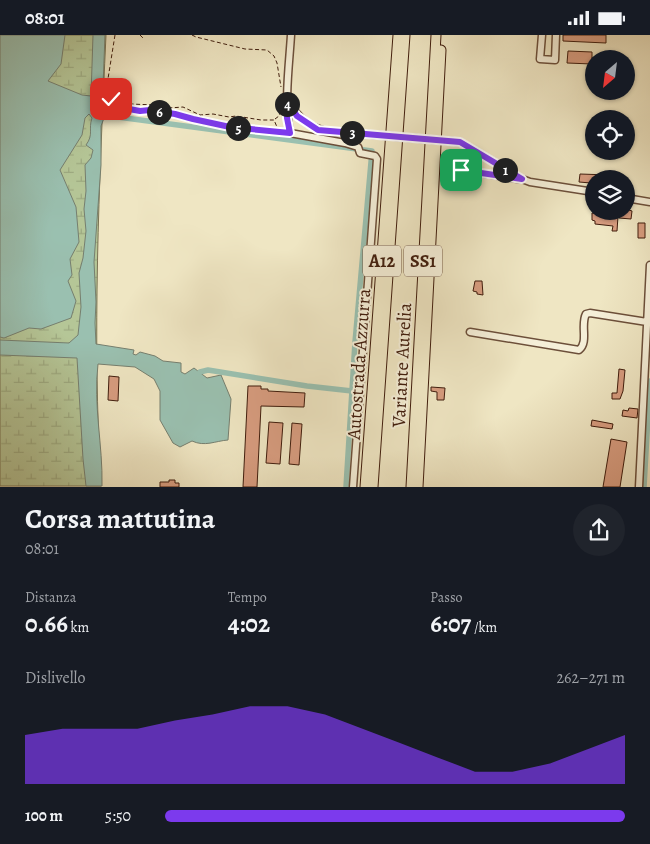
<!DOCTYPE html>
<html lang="it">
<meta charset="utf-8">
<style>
:root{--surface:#171b24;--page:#20242c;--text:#f1f3f6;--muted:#9ea1a6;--accent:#7c3aed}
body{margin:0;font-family:Alegreya,serif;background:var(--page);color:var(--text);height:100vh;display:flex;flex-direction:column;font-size:19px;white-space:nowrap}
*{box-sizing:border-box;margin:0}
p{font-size:16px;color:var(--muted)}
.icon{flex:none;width:28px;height:28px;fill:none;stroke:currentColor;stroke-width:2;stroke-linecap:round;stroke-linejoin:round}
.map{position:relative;height:452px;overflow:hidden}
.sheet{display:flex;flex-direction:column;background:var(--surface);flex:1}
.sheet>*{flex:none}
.needle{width:32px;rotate:208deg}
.buttons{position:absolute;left:585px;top:15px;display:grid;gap:10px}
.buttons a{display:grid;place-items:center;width:50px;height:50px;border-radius:50%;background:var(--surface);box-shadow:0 1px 4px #0004;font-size:25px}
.pin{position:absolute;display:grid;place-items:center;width:42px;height:42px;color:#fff;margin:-21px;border-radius:10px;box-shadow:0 2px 8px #0006}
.km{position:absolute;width:25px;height:25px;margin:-12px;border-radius:50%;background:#222;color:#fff;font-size:14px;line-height:25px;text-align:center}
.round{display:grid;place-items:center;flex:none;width:52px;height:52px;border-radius:26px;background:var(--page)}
.summary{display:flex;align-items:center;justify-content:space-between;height:85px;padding:0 25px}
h1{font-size:28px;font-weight:700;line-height:38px}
.stats{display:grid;grid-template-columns:repeat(3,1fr);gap:8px;height:85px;padding:5px 25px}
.stats div{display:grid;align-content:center}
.stats b{font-size:25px;font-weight:700}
.stats small{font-size:14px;font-weight:400}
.stats p{font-size:14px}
.chart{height:140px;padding:10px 25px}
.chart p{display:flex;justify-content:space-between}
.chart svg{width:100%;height:90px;margin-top:5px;fill:var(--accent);opacity:.7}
ul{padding:0 25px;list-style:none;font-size:16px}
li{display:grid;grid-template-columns:80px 60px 1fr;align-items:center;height:38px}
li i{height:12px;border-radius:6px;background:var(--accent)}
.status{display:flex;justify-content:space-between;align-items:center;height:35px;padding:0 25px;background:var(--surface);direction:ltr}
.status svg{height:14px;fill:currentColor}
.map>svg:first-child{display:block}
.wetland{fill:url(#wetland-marsh);stroke:#7a7252}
.water{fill:#9ac0b0;stroke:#767f6f}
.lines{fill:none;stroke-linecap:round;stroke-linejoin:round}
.canal{stroke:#9ac0b0;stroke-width:5.5}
.building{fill:#d79c7f;stroke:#401d0d}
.minor-casing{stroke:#6c4f3a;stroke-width:9}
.highway-casing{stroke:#401d0d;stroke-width:11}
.path{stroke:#401d0d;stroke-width:1;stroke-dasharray:4 2.5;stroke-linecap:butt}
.minor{stroke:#f5efd8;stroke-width:6}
.highway{stroke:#efe6c3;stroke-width:9}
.minor-bridge-casing{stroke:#6c4f3a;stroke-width:9;stroke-linecap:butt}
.minor-bridge{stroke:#f5efd8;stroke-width:6}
.route-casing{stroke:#fff;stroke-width:10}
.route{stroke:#7c3aed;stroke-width:6}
.labels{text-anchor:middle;stroke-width:4;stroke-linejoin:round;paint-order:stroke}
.shield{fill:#f5efd8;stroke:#765c4a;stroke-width:1}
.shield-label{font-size:18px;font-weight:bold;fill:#401d0d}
.street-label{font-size:19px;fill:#401d0d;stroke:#f5efd8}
</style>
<div class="status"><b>08:01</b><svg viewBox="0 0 49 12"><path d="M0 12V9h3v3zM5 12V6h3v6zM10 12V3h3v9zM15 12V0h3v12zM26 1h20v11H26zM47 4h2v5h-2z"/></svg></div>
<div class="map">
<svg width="650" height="452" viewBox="0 0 650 452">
<defs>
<pattern id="wetland-marsh" width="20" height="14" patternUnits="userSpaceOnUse" patternTransform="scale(1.25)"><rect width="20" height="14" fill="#b5c697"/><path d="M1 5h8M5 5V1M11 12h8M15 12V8" fill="none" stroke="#9daa81"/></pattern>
</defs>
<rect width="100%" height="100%" fill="#efe6c3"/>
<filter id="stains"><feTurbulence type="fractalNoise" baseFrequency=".004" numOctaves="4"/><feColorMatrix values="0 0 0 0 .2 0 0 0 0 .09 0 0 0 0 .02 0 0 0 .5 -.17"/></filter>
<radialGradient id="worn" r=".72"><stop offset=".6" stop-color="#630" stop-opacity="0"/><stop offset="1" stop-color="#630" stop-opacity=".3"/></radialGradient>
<!-- wetland -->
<path class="wetland" d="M 0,0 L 106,0 C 99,151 92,301 101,451 L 0,451 Z"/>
<!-- water -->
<path class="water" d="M 0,0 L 65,0 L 61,29 L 48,46 L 82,60 L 91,61 L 93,0 L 105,0 L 102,77 L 104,83 L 101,91 L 101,130 L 94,227 L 96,267 L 95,288 L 96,309 L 134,315 L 133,319 L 136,320 L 140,317 L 155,321 L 163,326 L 181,328 L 181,337 L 185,339 L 194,333 L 207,343 L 221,340 L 231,364 L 228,405 C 215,406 205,412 192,406 L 180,412 L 173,408 L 160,385 L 160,356 L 154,344 L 135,332 L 98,329 C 93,370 103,410 102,451 L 86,451 L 83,424 L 77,323 L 0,320 L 0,305 L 69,308 L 78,300 L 81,272 L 79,238 L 83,223 L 86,196 L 84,174 L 86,156 L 85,130 L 91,123 L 93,115 L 86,110 C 94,99 88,95 92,83 L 89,79 L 85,83 L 82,100 L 60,135 L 76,172 L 79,207 L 70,224 L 72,240 L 68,246 L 76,266 L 71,283 L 41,294 L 29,293 L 4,303 L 0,302 Z"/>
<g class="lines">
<!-- canal -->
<path class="canal" d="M 103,80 L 372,116 L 355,307 L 346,452
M 200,337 L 208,335 L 307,351 L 352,356
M 644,452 L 650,346"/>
</g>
<!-- building -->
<path class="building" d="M 563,0 L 606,0 L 606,8 L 563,6 Z
M 568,16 L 592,17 L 592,29 L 567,28 Z
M 580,139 L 609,140 L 609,144 L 594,144 L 594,146 L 591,146 L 591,148 L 579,147 Z
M 626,174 L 632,176 L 631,184 L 619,183 L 619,178 L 626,176 Z
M 592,178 L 618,181 L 617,196 L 612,196 L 613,191 L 595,189 L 595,186 L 592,185 Z
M 638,188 L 645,188 L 645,203 L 638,203 Z
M 475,246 L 482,246 L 483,260 L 477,259 L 477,257 L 473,256 Z
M 619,334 L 625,335 L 623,356 L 620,364 L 612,364 L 612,358 L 617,358 Z
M 109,341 L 119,342 L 118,366 L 108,365 Z
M 248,351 L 261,351 L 261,354 L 268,354 L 268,356 L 305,358 L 304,372 L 261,371 L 257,452 L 243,452 Z
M 431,352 L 445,353 L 444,365 L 437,365 L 437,357 L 431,356 Z
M 629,373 L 638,374 L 637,383 L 622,381 L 623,375 L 628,376 Z
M 592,385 L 613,389 L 612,394 L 591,391 Z
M 269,387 L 283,388 L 280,429 L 266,428 Z
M 292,388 L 302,389 L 299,430 L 289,429 Z
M 611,404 L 627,407 L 620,452 L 603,452 Z
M 169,445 L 175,445 L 175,448 L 179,448 L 179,452 L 160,452 L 160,447 L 169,447 Z"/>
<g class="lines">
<defs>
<path id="minor" d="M 291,0 C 289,32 284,66 290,98 L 345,108 L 358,112 L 360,118 L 375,121 L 377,124 L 353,452
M 542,0 L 540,24 L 555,25 L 556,0
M 287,66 C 311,101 326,96 364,99
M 460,107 L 522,144 L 530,147 L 594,157
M 461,135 L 518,144
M 626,163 L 650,167
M 470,297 L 579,315 C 589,307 580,290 586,279 L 590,278 L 647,287
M 639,452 L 650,230"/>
<path id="highway" d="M 365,452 L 398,0
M 373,452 L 405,0
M 411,452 L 436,0
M 418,452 L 441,15"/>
</defs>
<!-- minor casing -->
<use href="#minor" class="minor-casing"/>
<!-- highway casing -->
<use href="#highway" class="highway-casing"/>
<!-- path -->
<path class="path" d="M 115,0 L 107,50 L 111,64 L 130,69 L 155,70 L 169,73 L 183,72 L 200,80 L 213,79 L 229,82 L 236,81 L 261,85 L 274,85 L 277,92 L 284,98
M 140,0 L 143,3
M 192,0 L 196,2 L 245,14 L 267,15 L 274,21 L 277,28 L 281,52
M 126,69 L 129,74 L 140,76 L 150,75 L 175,79 L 203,86
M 200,80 L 205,86 L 230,92 L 282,98
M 275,84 L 279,81 L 281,76"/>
<!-- minor -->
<use href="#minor" class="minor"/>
<!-- highway -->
<use href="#highway" class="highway"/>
<defs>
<path id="minor-bridge" d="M 364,99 L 460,107"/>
</defs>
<!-- minor-bridge casing -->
<use href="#minor-bridge" class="minor-bridge-casing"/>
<!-- minor-bridge -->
<use href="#minor-bridge" class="minor-bridge"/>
</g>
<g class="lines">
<defs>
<path id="route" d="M 111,64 L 125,69 L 129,74 L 140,76 L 150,75 L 175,79 L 193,84 L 230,92 L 290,98 L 287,83 L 287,66 L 297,81 L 318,95 L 460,107 L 522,144 L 461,135"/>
</defs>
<!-- route casing -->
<use href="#route" class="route-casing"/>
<!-- route -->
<use href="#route" class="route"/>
</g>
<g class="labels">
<!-- shield labels -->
<g class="shield">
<rect x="363" y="210.5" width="38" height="31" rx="4"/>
<rect x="404" y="210.5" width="38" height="31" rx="4"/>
</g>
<g class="shield-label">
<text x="382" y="232">A12</text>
<text x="423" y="232">SS1</text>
</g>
<!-- street labels -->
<g class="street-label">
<text transform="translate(358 329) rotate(-86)" y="7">Autostrada Azzurra</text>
<text transform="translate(401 330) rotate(-87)" y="7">Variante Aurelia</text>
</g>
</g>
<rect width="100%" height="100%" filter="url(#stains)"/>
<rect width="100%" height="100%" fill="url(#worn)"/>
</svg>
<div class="buttons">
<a><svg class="needle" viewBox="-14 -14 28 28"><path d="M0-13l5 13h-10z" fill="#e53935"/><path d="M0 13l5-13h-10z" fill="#9ea1a6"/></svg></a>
<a><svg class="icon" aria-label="locate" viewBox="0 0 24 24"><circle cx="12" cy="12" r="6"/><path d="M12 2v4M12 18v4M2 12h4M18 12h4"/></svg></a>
<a><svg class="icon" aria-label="layers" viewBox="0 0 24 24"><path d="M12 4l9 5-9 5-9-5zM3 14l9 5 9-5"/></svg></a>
</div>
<div class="pin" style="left:461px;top:135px;background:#1e9e55"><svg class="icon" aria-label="arrive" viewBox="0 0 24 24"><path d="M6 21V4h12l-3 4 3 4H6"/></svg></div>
<div class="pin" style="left:111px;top:64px;background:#d93025"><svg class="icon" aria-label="check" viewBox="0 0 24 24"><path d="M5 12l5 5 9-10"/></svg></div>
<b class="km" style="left:505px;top:135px">1</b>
<b class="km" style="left:352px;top:98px">3</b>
<b class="km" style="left:287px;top:69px">4</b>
<b class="km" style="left:238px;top:93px">5</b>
<b class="km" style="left:159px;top:77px">6</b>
</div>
<section class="sheet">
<div class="summary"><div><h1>Corsa mattutina</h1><p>08:01</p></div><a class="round"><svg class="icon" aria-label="share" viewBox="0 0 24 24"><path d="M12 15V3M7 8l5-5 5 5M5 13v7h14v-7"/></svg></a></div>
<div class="stats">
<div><p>Distanza</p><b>0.66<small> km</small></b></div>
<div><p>Tempo</p><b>4:02</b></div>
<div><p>Passo</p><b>6:07<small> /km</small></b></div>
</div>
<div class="chart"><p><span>Dislivello</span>262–271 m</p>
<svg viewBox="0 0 160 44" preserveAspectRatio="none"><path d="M0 44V20L10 17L20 17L30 17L40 13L50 10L60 6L70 6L80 10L90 17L100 24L110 31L120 38L130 38L140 34L150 27L160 20V44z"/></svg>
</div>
<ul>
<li><b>100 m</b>5:50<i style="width:100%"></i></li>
</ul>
</section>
